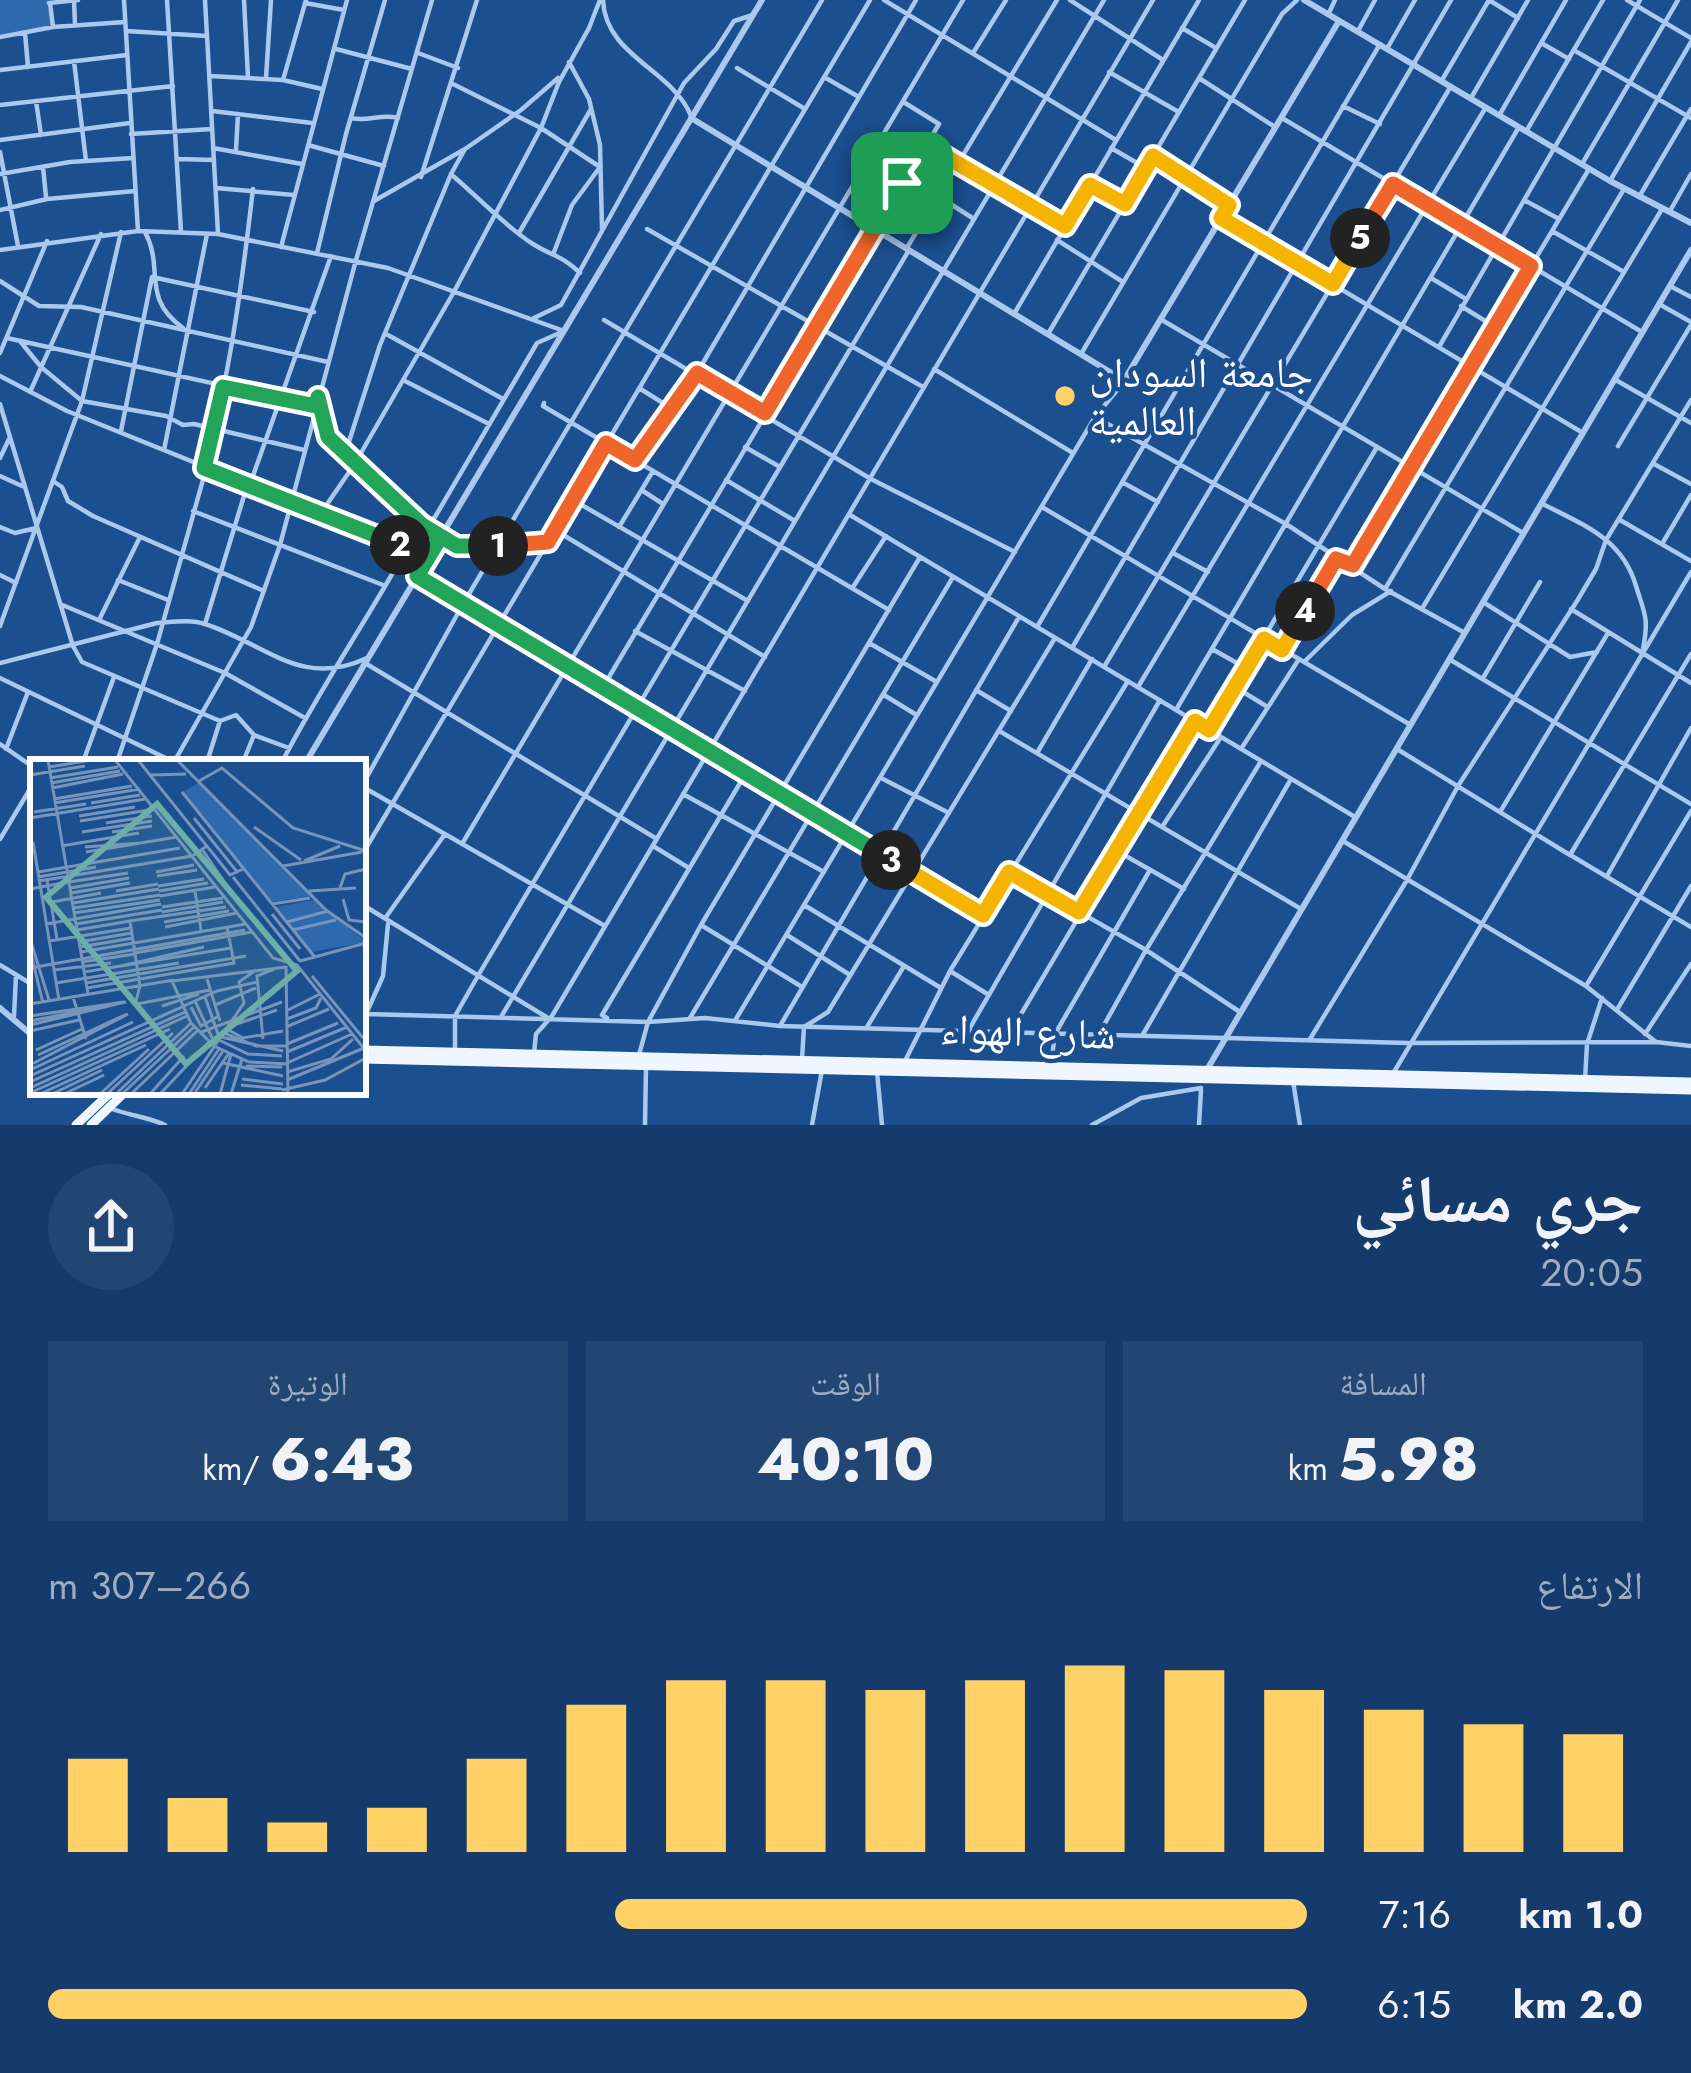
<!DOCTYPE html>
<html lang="ar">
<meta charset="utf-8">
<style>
:root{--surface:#143b6b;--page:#214673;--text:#f1f3f6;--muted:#9dadc1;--accent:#ffd166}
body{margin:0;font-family:Jost,"Noto Naskh Arabic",sans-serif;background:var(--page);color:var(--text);direction:rtl;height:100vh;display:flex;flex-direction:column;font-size:45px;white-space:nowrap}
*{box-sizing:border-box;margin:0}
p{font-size:39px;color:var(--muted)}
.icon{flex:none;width:66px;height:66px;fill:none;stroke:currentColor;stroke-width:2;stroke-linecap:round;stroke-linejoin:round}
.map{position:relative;height:1125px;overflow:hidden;direction:ltr}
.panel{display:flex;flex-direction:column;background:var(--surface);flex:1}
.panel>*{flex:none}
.pin{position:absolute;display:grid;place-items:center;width:102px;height:102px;color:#fff;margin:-51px;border-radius:24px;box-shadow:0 6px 18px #0006}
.km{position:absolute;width:60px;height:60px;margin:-30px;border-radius:50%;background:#222;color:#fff;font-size:33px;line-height:60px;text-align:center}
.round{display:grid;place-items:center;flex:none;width:126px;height:126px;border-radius:63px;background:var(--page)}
.head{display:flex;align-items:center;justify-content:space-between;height:204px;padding:0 48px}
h1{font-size:66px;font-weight:800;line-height:90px}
.metrics{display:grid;grid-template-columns:repeat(3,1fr);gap:18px;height:204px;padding:12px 48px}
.metrics div{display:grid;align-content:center;border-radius:0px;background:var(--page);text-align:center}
.metrics b{font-size:60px;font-weight:800}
.metrics small{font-size:33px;font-weight:400}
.metrics p{font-size:33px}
.chart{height:336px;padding:24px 48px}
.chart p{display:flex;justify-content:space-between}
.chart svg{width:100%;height:216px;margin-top:12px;stroke:var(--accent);stroke-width:6}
ul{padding:0 48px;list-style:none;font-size:39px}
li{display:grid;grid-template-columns:192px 144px 1fr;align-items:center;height:90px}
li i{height:30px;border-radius:15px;background:var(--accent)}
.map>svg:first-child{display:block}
.green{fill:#2e69ad}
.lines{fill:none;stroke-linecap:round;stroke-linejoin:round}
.minor{stroke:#a9c9ee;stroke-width:4.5}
.tertiary{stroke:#a9c9ee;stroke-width:6}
.primary{stroke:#f0f6ff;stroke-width:9}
.split-1-casing{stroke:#fff;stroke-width:24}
.split-2-casing{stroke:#fff;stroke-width:24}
.split-3-casing{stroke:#fff;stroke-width:24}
.split-4-casing{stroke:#fff;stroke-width:24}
.split-5-casing{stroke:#fff;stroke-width:24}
.split-6-casing{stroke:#fff;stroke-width:24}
.split-1{stroke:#f0652b;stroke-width:15}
.split-2{stroke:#22a559;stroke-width:15}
.split-3{stroke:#22a559;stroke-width:15}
.split-4{stroke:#f5b400;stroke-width:15}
.split-5{stroke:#f0652b;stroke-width:15}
.split-6{stroke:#f5b400;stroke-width:15}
.poi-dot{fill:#ffd166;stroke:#1b4f8f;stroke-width:4.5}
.labels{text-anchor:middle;stroke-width:9;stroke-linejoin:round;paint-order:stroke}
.poi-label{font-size:42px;fill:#fff;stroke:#1b4f8f;text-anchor:start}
.street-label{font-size:42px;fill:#fff;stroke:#1b4f8f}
.inset-road{fill:none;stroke:#7695bc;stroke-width:3}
.view{fill:#6fada8;fill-opacity:0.15;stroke:#6fada8;stroke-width:6}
.inset-edge{fill:none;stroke:#fff;stroke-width:6}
</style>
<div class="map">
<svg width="1691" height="1125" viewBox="0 0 1691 1125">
<rect width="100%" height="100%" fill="#1b4f8f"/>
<!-- green -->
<path class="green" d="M 0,0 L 49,0 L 52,25 L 0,35 Z"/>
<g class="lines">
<!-- minor -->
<path class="minor" d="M 74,0 L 75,25
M 124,0 L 138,231
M 167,0 L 181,232
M 205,0 L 218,234
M 244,0 L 248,77
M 603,0 C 605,56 673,70 691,116
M 884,0 L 1116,140
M 1070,0 L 1163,60
M 1489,0 L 1518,18
M 1627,0 L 1691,38
M 49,3 L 78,0
M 50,3 L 53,27
M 305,3 L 344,10
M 1328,15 L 1335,0
M 1182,28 L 1216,48
M 126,31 L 207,36
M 1358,31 L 1375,0
M 25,33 L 28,67
M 0,37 L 53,27 L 125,22
M 1543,44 L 1569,59
M 1388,47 L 1415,0
M 336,49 L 412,69
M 1577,52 L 1691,118
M 418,53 L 458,68
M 973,53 L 1006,0
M 74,61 L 86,161
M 569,62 L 589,99 L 600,145 L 602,229
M 737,68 L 805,109
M 0,70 L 127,55
M 1109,72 L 1177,111
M 210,76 L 283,80 L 322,89
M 824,77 L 859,97
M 266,78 L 271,0
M 1199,78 L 1275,127
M 283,80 L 306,0
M 1442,80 L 1489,0
M 453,84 L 541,128 L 600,167 L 572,205 L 554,252
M 1471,98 L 1528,0
M 36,101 L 41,135
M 0,105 L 173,86
M 1343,106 L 1380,124
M 212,111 L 312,123
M 1500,114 L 1566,0
M 351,118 C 369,122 382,113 398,118
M 1282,118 L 1642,332
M 1527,130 L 1603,0
M 131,134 L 212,129
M 0,140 L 130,123
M 308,145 L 384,166
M 926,145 L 1065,227
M 213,148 L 302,164
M 1111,148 L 1146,168
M 236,150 L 238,114
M 0,152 L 18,246
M 1153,156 L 1229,205
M 178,159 L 214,160
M 1582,164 L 1678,0
M 43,167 L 46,197
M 0,174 L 70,162 L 133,158
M 453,176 C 478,197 506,227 533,244 C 552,256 563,256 580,273
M 421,177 L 477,0
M 1610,181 L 1691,42
M 1090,185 L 1125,204
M 216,188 L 294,195
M 897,193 L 929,212
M 938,196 L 974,219
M 1639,197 L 1691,109
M 1524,200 L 1559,219
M 374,201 L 465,149 L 521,110 L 558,78
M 0,210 L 47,199 L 135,191
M 1670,211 L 1691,174
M 1221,218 L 1583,433
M 647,229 L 923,387
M 1552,231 L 1624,272
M 145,232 C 165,269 140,297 183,328
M 519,233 L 591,109
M 1057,240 L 1123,282
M 908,246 L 1057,0
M 281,247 L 347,0
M 0,250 L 138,231 L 218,234 L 388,268 L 564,331
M 317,253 L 346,134 L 385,0
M 1431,278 L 1466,299
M 0,281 L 39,306 L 81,307 L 328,362
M 1670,286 L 1691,297
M 1659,304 L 1691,322
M 1461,306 L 1495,327
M 1014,314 L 1199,0
M 534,318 L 561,305 L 684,83 L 716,49 L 734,21 L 753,15
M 604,320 L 871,479 L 1015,552
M 1162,320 L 1523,533
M 1048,334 L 1245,0
M 388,335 L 503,399
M 7,338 L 316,406
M 20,341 L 41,367 L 82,401 L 166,416 L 183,425 L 194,424 L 304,450
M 1439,347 L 1640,0
M 0,353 L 47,241
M 1081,354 L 1282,14 L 1297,0
M 934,369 L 1073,453
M 0,376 L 67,411 L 404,547
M 1614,379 L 1691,423
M 403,380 L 489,424
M 639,388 L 674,410
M 30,392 L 101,234
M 319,400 L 328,437 L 362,473 L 440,538 L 466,548 L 548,542
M 544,403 L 543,406 L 889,610
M 0,404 L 73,646 L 82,662 L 220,721 L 207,762
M 1097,418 L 1286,524 L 1385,589 L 1465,633
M 121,431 L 152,277 L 314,312
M 1618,446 L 1691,325
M 745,447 L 780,467
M 164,450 L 207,234
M 345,454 L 380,345 L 451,174 L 465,149
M 0,458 L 9,439
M 635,460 L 697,373 L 916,0
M 1654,464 L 1691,484
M 205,466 C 230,375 242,283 253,189
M 0,476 L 22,486
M 726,480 L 795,521
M 53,481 L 62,487 L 68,501 L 93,516 L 264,591
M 1122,482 L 1158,502
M 249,487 L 331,256
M 643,491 L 663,504
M 573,500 L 748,601
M 1541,503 C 1583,525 1622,538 1636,586 C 1645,615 1649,618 1643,649
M 1042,507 L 1409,724
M 193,511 L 383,585
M 321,513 L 354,465 L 455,290 L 541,128 L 559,82 L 589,28 L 600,0
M 850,515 L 1355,817
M 1620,520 L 1691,561
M 0,527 L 15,533 L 36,528
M 619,527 L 653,471
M 555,530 L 765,657
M 1662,544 L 1691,495
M 1173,553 L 1208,572
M 1353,565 L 1589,169
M 0,575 L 16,583
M 417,576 L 983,915
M 118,580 L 168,600
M 853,587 L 886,536
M 1385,589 L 1624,189
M 1483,602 L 1570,657 L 1597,652
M 60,604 L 225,673 L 305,718
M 1423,607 L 1662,209
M 1571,609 L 1691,683
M 100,618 L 140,537
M 205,624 L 247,486
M 0,626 L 82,401 L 121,232
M 1037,627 L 1380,44
M 635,631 L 745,691
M 869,643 L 937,682
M 1072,648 L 1451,0
M 1212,649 L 1244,667
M 1282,649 L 1336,559
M 1449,659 L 1691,804
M 1304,662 L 1352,615 L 1391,591
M 0,663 L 157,623 C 173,622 190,619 205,624 C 266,644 301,689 367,658
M 365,663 L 657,839
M 1104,667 L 1451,86
M 0,678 L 174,762
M 1483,678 L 1540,582
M 603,687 L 939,124 L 905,103
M 1138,687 L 1486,107
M 1235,687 L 1266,706
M 976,690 L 1011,711
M 884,695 L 915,714
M 1176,710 L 1519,127
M 220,721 L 236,715 L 254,735 L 289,748
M 1209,730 L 1377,447
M 1001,732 L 1301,909
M 0,744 L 33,767
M 6,749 L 28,692
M 1241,749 L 1299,659
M 1397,749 L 1570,855 L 1691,654
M 1037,753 L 1092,659
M 83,762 L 114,677
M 117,762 L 157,644 L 206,469
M 174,762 L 251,627 L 280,545 L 356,260 L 432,0
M 243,762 L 254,735
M 282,762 C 315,698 355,638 391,576 C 407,548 406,536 435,517 L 537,343 L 564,331
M 881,778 L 949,813
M 363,784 L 463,604 L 822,0
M 363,787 L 605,926
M 683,794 L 824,872
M 1500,812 L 1608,633
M 1162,827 L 1221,737
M 0,839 L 33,784
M 1343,841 L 1586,986 L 1656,1042
M 462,844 L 963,0
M 653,846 L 689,868
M 1117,851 L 1184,889
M 363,853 L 870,0
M 1572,856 L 1691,927
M 1009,872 L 1146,950 L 1240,1012
M 1607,876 L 1691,728
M 363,905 L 548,1018
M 804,905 L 941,988
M 386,917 L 445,834
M 701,925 L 802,987
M 787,935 L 850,975
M 0,965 L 33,985
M 950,971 L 989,995
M 1586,986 L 1691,811
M 1618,1008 L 1691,886
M 366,1014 L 648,1022 L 705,1018 L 780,1026 L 1408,1043 L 1656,1042 L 1691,1046
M 14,1016 L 16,975
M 501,1017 L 1104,0
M 607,1018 L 602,1015 L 746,773
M 690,1018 L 953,577
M 736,1019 L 1095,417 L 1127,378
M 780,1026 L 1019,617
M 867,1027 L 904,966
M 968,1031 L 1160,700
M 1011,1031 L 1195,721
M 1099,1034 L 1146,950 L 1261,761
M 1645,1034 L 1691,964
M 1142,1036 L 1291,779
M 1310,1039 L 1407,880 L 1458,786 L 1577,601 L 1596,569 L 1606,540 L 1691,400
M 363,1041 L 366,1014 L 383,976 L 388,924
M 455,1050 L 455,1016 L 479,974 L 909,250
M 534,1053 L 536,1034 L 552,1016 L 1153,0
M 639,1055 L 648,1022 L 701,925 L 920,557
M 802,1059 L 804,1027 L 828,1012 L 1055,638
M 905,1061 L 950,971 L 1128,681
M 1051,1064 L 1055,1034 L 1150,870
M 877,1072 L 882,1125
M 1394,1072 L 1691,572
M 1585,1080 L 1587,1044 L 1602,998
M 1293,1081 L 1300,1125
M 110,1108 C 129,1116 146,1116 165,1125
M 645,1125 L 646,1066
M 812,1125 L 822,1070
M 1092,1125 L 1141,1098 L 1201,1088
M 1199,1125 L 1201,1090"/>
<!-- tertiary -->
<path class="tertiary" d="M 1304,0 L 1610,181 L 1691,223
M 691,118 L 1115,375 L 1126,377 L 1339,21
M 306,762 L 762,0
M 0,1008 L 33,1036
M 1205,1073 L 1691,250"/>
<!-- primary -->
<path class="primary" d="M 363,1050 L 1691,1082
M 363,1059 L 1691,1090
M 76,1125 L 111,1092
M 91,1125 L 125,1092"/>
</g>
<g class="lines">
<defs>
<path id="split-1" d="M 498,546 L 548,542 L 606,443 L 635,460 L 697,373 L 765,413 L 902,183"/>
<path id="split-2" d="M 400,545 L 204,468 L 223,387 L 316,406 L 318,397 L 328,437 L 422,525 L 457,546 L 498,546"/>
<path id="split-3" d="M 400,545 L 404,547 L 422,525 L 440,538 L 417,576 L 891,860"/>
<path id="split-4" d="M 891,860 L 983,915 L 1009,872 L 1079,912 L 1195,721 L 1209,730 L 1264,639 L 1282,650 L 1305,611"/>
<path id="split-5" d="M 1305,611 L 1336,559 L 1353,565 L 1531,266 L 1393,184 L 1360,238"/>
<path id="split-6" d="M 902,183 L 926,145 L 1065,226 L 1090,185 L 1125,204 L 1153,156 L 1229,205 L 1221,218 L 1333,284 L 1360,238"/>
</defs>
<!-- split-1 casing -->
<use href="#split-1" class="split-1-casing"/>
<!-- split-2 casing -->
<use href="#split-2" class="split-2-casing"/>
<!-- split-3 casing -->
<use href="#split-3" class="split-3-casing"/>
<!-- split-4 casing -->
<use href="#split-4" class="split-4-casing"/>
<!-- split-5 casing -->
<use href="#split-5" class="split-5-casing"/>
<!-- split-6 casing -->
<use href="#split-6" class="split-6-casing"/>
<!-- split-1 -->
<use href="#split-1" class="split-1"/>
<!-- split-2 -->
<use href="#split-2" class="split-2"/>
<!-- split-3 -->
<use href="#split-3" class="split-3"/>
<!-- split-4 -->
<use href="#split-4" class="split-4"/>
<!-- split-5 -->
<use href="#split-5" class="split-5"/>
<!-- split-6 -->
<use href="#split-6" class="split-6"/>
</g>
<!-- markers -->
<circle class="poi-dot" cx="1065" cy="396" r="12"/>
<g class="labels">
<!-- poi labels -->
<g class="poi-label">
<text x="1089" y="387">جامعة السودان<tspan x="1089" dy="48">العالمية</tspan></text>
</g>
<!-- street labels -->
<g class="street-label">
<text transform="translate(1028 1031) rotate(2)" y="15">شارع الهواء</text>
</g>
</g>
<!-- overview -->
<g transform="translate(30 759)">
<rect width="336" height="336" fill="#1b4f8f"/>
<path d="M 168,24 L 281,137 L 241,143 L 153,33 ZM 284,141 L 336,183 L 281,193 L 246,148 Z" fill="#2e69ad"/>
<path class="inset-road" d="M 18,1 L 58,235M 85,1 L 243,199 L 267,206 L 336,292M 108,1 L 200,116 L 213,110M 147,1 L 296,151 L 336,179M 19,8 L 62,1M 0,16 L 55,7M 120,16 L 156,15M 20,19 L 88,8M 169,22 L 192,9 L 263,69 L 336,92M 21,24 L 90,12M 22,29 L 93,15M 152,33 L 284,197M 24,40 L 102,27M 24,44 L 110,30M 61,44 L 110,36M 4,53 L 56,45M 49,57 L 105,48M 0,59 L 115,40M 164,59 L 208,114M 50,62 L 119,51M 76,64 L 122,57M 224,68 L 271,101M 52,73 L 122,62M 82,73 L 122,67M 3,83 L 29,241M 31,87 L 109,74M 55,88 L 111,84M 172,90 L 195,124M 56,93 L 147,78M 274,102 L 310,87M 253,107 L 332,93M 8,113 L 150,89M 126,113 L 164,106M 127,117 L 167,111M 8,118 L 66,108M 203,118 L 270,202M 17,121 L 27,180M 9,122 L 162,97 L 177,87M 39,123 L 98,114M 128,127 L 174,120M 40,129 L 99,119M 310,129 L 315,115 L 336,110M 0,130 L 38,123M 86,132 L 128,125M 129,132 L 178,124M 165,132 L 171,171M 279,132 L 326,129M 41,134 L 100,124M 130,137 L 185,128M 313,140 L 319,161 L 336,163M 22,143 L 71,134M 43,144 L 129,130M 242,145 L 280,139M 132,148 L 193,139M 44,149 L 130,136M 132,153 L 193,143M 44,154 L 130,141M 242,155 L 270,190M 99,162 L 196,148M 134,163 L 199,152M 257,163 L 298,152M 16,165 L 131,145M 46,165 L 132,151M 135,168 L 207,154M 47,171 L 100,162 L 110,227 L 105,246M 262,171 L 306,161M 0,180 L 19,241M 19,182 L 101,169M 49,183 L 102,174M 50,188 L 103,179M 0,191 L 13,244M 51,193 L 216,165M 105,194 L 222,173M 270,202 L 336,184M 52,203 L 105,195M 91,207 L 174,188M 256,207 L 258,335M 256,208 L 142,222 L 161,264 L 184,287 L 219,303 L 257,305M 0,209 L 215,171M 24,211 L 81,204M 54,213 L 201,189M 282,217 L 333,279M 177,220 L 190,262M 26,224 L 149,204M 56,224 L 216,197M 57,229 L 204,204 L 197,168M 43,238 L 56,280M 175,238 L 188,275M 165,242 L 184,283M 0,245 L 144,221M 107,245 L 180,231M 185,246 L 226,229M 132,247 L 169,235M 161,248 L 171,267 L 189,257M 256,252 L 290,235M 0,257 L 94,243M 257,260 L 286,249 L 291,239M 0,262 L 96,243M 0,266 L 95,243M 201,267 L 247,251M 256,268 L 299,250M 197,270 L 213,279 L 253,272M 0,272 L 49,261M 169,274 L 252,243M 194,274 L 226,287 L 257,287M 191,278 L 253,292M 233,280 L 227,217 L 244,210M 189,281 L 218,295 L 252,297M 257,285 L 308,264M 6,291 L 52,270M 257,293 L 317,268M 8,296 L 97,255M 193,304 L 253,317M 257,304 L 322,275M 0,306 L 98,255M 216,307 L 252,308M 0,311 L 103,263M 257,313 L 301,300 L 323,280M 0,317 L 187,232 L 227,223M 212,320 L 253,325M 257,321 L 334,289M 0,323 L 155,253M 211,326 L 252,330M 0,329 L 157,257M 175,329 L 199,294M 252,331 L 295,321 L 336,299M 88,333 L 161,264M 0,334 L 140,270M 10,335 L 116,286M 22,335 L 72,311M 34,335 L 74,316M 70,335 L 119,290M 77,335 L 143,274M 92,335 L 164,268M 101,335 L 167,272M 120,335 L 154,297M 130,335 L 179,283M 152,335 L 214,244 L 209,223 L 226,211M 159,335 L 189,290M 164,335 L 193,292M 190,335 L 201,295M 201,335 L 212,300"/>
<path class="view" d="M 127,45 L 267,212 L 156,305 L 16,138 Z"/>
<rect width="336" height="336" class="inset-edge"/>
</g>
</svg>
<div class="pin" style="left:902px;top:183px;background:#1e9e55"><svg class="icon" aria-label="arrive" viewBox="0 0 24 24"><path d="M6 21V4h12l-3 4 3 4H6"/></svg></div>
<b class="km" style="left:498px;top:546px">1</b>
<b class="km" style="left:400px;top:545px">2</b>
<b class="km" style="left:891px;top:860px">3</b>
<b class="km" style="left:1305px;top:611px">4</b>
<b class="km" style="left:1360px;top:238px">5</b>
</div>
<section class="panel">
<div class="head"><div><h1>جري مسائي</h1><p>20:05</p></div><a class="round"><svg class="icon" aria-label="share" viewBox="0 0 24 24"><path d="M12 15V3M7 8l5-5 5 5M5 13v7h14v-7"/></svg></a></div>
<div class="metrics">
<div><p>المسافة</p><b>5.98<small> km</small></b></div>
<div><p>الوقت</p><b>40:10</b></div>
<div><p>الوتيرة</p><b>6:43<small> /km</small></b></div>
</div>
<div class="chart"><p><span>الارتفاع</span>266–307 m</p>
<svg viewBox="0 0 160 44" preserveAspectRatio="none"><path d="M5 44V25M15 44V33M25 44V38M35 44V35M45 44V25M55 44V14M65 44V9M75 44V9M85 44V11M95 44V9M105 44V6M115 44V7M125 44V11M135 44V15M145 44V18M155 44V20"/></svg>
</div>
<ul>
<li><b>1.0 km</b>7:16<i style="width:55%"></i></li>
<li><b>2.0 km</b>6:15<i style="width:100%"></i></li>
</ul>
</section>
